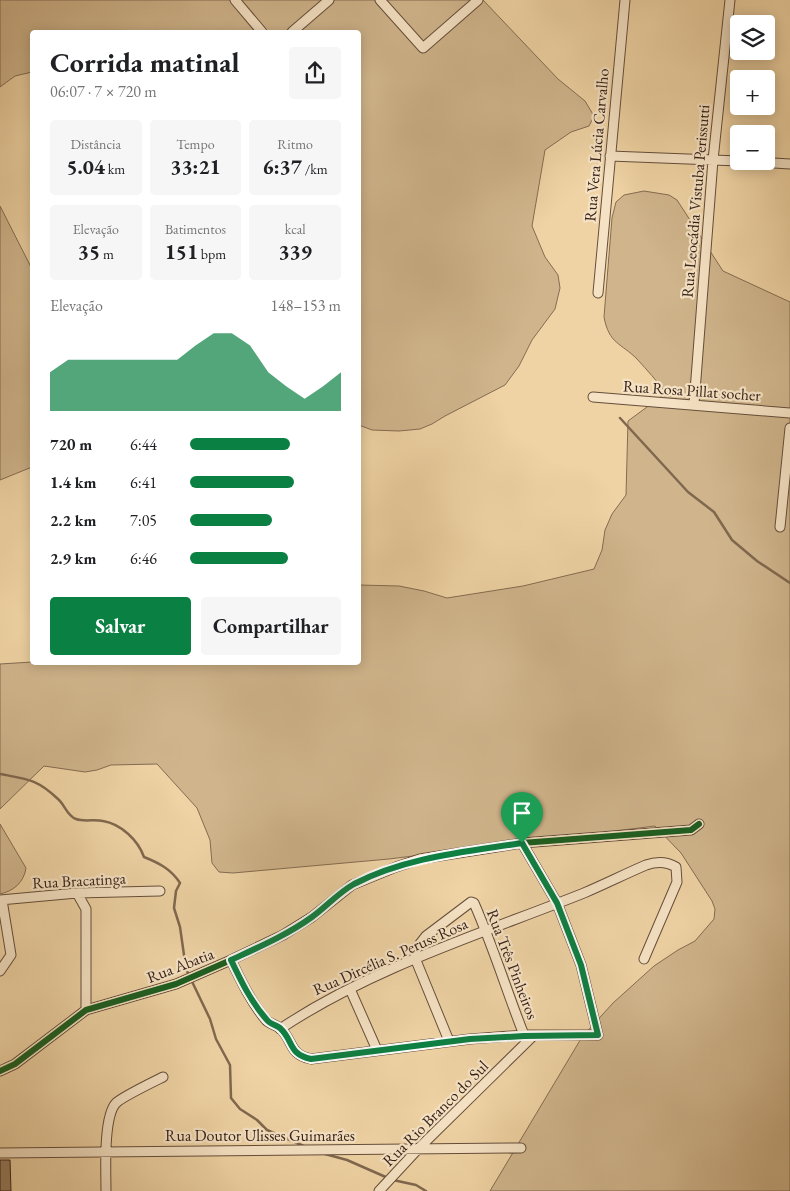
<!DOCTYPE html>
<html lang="pt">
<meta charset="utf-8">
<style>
:root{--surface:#fff;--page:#f6f6f6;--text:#202124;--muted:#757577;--accent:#0b8043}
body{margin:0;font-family:"EB Garamond",serif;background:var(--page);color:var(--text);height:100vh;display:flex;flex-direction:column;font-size:19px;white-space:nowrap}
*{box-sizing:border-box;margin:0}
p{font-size:16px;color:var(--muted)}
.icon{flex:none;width:28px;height:28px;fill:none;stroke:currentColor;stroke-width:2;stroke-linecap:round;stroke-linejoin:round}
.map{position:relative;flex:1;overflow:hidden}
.drawer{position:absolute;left:30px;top:30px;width:331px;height:635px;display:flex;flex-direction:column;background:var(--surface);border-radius:5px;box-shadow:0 2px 12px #0003}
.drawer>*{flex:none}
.fabs{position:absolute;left:730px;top:15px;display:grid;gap:10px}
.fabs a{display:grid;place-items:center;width:45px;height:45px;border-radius:5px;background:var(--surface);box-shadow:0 2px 12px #0003;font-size:25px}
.pin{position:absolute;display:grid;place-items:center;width:42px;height:42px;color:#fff;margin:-51px -21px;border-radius:50% 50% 50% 0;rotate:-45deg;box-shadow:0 0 5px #0007}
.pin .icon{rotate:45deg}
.round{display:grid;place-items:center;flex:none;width:52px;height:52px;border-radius:5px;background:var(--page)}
.headline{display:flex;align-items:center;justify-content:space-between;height:85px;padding:0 20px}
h1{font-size:28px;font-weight:700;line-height:38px}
.metrics{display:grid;grid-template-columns:repeat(3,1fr);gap:8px;height:85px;padding:5px 20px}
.metrics div{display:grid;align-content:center;border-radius:5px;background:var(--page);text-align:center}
.metrics b{font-size:21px;font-weight:700}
.metrics small{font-size:14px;font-weight:400}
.metrics p{font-size:14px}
.chart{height:140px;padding:10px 20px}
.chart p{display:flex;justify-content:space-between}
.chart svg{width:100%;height:90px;margin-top:5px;fill:var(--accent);opacity:.7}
.action{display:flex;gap:10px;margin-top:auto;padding:10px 20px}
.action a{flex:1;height:58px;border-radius:5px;background:var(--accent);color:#fff;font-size:20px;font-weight:700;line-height:58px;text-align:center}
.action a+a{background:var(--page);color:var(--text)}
ul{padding:0 20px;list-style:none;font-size:16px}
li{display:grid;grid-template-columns:80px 60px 1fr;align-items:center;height:38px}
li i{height:12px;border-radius:6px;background:var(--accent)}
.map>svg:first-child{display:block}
.green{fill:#d0b58c;stroke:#846c52}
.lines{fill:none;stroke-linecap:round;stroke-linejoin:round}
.stream{stroke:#80684f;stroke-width:2.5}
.building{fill:#977e61;stroke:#372218}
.minor-casing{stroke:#654e3b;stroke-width:11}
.minor{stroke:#f5e2c4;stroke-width:9}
.cycleway-casing{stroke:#f5e2c4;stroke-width:9}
.cycleway{stroke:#1b5e20;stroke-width:6}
.route-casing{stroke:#fff;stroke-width:10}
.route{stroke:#0b8043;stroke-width:6}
.labels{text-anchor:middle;stroke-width:4.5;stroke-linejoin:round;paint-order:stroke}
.street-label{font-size:16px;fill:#372218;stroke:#f5e2c4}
</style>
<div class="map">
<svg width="790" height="1191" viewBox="0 0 790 1191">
<rect width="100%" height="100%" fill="#efd3a4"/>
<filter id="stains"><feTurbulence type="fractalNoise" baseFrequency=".004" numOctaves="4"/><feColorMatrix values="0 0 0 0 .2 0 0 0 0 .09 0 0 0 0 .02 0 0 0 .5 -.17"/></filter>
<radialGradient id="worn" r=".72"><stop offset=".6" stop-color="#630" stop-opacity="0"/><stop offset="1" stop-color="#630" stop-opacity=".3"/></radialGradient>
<!-- green -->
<path class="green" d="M 0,0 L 483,0 L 558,79 L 585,101 L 594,116 L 589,126 L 571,132 L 545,150 L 532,226 L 545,257 L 558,275 L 560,288 L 555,309 L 532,340 L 519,366 L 505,385 L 445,416 L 432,424 L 420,429 L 399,431 L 372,430 L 359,425 L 359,32 L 159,32 L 156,30 L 154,32 L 32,32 L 32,72 L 15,76 L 0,87 Z
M 644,191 L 669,195 L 677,200 L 723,271 L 790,302 L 790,1191 L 490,1191 L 582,1037 L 613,1003 L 654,966 L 678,950 L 695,941 L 714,919 L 715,909 L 712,901 L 681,853 L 655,826 L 389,859 L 233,873 L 219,872 L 212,863 L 210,840 L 197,808 L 157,764 L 111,765 L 97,770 L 85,772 L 44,766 L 0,809 L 0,664 L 32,662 L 359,662 L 359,585 L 399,586 L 424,591 L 447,598 L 523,586 L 594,569 L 602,550 L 605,530 L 612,514 L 626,495 L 628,421 L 666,393 C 657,381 647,370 637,359 C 621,343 609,344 604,317 L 612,218 L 616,202 L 624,195 Z
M 0,206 L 32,269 L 32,467 L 0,480 Z
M 0,824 L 26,868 C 24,882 14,891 0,894 Z"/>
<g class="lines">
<!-- stream -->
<path class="stream" d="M 620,418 L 688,492 L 714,512 L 732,540 L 757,561 L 790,583
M 0,774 C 27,779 37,779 58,799 C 65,805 67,816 76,819 C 84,822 94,819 103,821 C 121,824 138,840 144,857 C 159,863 171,869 180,883 L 176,891 L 174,908 L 180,927 L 186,969 L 210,1019 L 216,1039 L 230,1065 L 231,1098 L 240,1109 L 257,1120 L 267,1130 L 306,1147
M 325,1154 L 347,1160 L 388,1178
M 393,1180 L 416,1185 L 426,1191"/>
</g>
<!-- building -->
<path class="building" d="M 0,1160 L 10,1160 L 11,1191 L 0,1191 Z"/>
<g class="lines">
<defs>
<path id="minor" d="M 235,0 L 262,32
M 380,0 L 423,48 L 478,0
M 292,32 L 329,0
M 610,156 L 739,161
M 739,161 L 790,164
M 598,293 L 625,0
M 593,397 L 790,413
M 694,404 L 713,160 L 730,0
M 780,527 L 790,428
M 77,893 L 86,909 L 86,1010
M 0,900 L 77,893 L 160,891
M 231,960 C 241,981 251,1002 266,1020 C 270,1024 276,1025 280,1028 C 294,1041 288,1054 311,1059 L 470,1039 L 524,1035 L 598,1035 L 581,965 L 557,903 L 522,843
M 0,971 L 11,955 L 2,900
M 350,989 L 377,1050
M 280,1029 C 373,967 481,934 584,893 C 605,884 625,874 646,865 C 657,861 666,861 676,867 L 677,882 L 644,959
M 449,1041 L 415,958 L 415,950 L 426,936 L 471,902 L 474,903 C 493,946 507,992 524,1035
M 0,1071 L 15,1064 L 86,1010 L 176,984 L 231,960 L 283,935 L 312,917 L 352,885 L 396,867 L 420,859 L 522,843 L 691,830 L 699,824
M 0,1153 L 521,1148
M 106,1191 C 106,1172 103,1117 116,1103 C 122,1097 153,1082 163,1077
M 379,1191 L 418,1149 L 534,1035"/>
</defs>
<!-- minor casing -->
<use href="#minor" class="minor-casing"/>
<!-- minor -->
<use href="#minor" class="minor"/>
<defs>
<path id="cycleway" d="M 231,960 C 241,981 251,1002 266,1020 C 270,1024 276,1025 280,1028 C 294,1041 288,1054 311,1059 L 470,1039 L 524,1035 L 598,1035 L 581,965 L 557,903 L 522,843
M 0,1071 L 15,1064 L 86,1010 L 176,984 L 231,960 L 283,935 L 312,917 L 352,885 L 396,867 L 420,859 L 522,843 L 691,830 L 699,824"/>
</defs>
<!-- cycleway casing -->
<use href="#cycleway" class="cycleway-casing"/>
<!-- cycleway -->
<use href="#cycleway" class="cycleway"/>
</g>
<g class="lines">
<defs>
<path id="route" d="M 522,843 L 557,903 L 581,965 L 598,1035 L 524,1036 L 470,1039 L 311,1059 C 288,1054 294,1041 280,1028 C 276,1025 270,1024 267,1020 C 251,1002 241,981 231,960 C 259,947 287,935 312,917 C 326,907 338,893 354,884 C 406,857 465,852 522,843 Z"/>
</defs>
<!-- route casing -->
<use href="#route" class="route-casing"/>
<!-- route -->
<use href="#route" class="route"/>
</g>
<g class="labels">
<!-- street labels -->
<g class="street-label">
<text transform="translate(596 145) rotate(-85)" y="6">Rua Vera Lúcia Carvalho</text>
<text transform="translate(695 201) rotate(-85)" y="6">Rua Leocádia Vistuba Perissutti</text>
<text transform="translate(692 390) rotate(4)" y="6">Rua Rosa Pillat socher</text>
<text transform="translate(79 880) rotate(-3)" y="6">Rua Bracatinga</text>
<text transform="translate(390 956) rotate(-24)" y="6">Rua Dircélia S. Peruss Rosa</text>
<text transform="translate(513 964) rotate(69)" y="6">Rua Três Pinheiros</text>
<text transform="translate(180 965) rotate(-21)" y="6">Rua Abatia</text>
<text transform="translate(435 1113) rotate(-45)" y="6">Rua Rio Branco do Sul</text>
<text x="260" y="1141">Rua Doutor Ulisses Guimarães</text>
</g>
</g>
<rect width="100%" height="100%" filter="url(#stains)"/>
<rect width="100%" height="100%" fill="url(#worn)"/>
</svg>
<div class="fabs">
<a><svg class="icon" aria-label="layers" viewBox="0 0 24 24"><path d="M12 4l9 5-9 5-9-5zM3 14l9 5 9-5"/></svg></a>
<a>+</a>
<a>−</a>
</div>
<div class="pin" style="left:522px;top:843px;background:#1e9e55"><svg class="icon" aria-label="arrive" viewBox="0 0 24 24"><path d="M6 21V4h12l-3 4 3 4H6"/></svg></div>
<section class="drawer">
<div class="headline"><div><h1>Corrida matinal</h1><p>06:07 · 7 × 720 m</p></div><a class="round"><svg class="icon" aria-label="share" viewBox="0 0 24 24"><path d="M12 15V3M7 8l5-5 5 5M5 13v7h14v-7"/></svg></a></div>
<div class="metrics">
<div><p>Distância</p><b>5.04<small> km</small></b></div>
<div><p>Tempo</p><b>33:21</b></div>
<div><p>Ritmo</p><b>6:37<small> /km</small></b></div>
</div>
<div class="metrics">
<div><p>Elevação</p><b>35<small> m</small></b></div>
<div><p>Batimentos</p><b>151<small> bpm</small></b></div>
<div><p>kcal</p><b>339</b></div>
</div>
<div class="chart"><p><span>Elevação</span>148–153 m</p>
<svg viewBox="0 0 160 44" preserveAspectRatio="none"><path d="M0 44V25L10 19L20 19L30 19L40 19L50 19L60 19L70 19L80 12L90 6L100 6L110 12L120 25L130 32L140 38L150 32L160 25V44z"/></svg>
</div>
<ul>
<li><b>720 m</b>6:44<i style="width:66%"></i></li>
<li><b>1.4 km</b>6:41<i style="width:69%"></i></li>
<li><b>2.2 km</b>7:05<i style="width:54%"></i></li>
<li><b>2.9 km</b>6:46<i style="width:65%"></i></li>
</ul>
<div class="action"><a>Salvar</a><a>Compartilhar</a></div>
</section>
</div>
